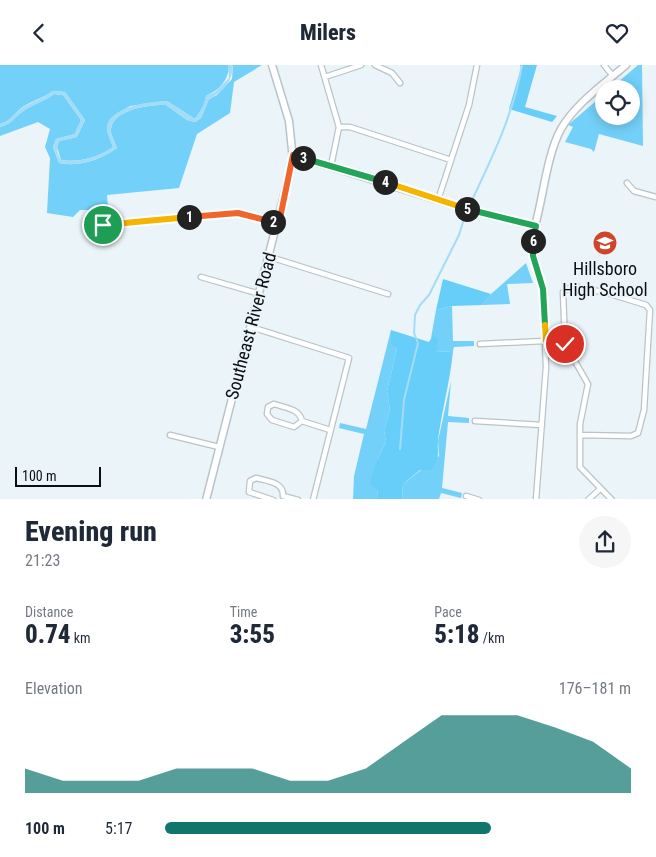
<!DOCTYPE html>
<meta charset="utf-8">
<style>
:root{--surface:#fff;--page:#f6f6f7;--text:#1f2937;--muted:#747a83;--accent:#0f766e}
body{margin:0;font-family:"Roboto Condensed",sans-serif;background:var(--page);color:var(--text);height:100vh;display:flex;flex-direction:column;font-size:19px;white-space:nowrap}
*{box-sizing:border-box;margin:0}
p{font-size:16px;color:var(--muted)}
.icon{flex:none;width:28px;height:28px;fill:none;stroke:currentColor;stroke-width:2;stroke-linecap:round;stroke-linejoin:round}
.map{position:relative;height:434px;overflow:hidden}
.side{display:flex;flex-direction:column;background:var(--surface);flex:1}
.side>*{flex:none}
.controls{position:absolute;left:595px;top:15px;display:grid;gap:10px}
.controls a{display:grid;place-items:center;width:45px;height:45px;border-radius:50%;background:var(--surface);box-shadow:0 2px 12px #0003;font-size:25px}
.scale{position:absolute;left:15px;bottom:12px;width:86px;box-sizing:border-box;padding-left:5px;border:2px solid #0c0f11;border-top:0;font-size:14px;line-height:18px;white-space:nowrap;color:#0c0f11;-webkit-text-stroke:4px #eaf4f9;paint-order:stroke}
.pin{position:absolute;display:grid;place-items:center;width:42px;height:42px;color:#fff;margin:-21px;border:2px solid #fff;border-radius:50%;box-shadow:0 1px 5px #0007}
.km{position:absolute;width:25px;height:25px;margin:-12px;border-radius:50%;background:#222;color:#fff;font-size:14px;line-height:25px;text-align:center}
.round{display:grid;place-items:center;flex:none;width:52px;height:52px;border-radius:26px;background:var(--page)}
.headline{display:flex;align-items:center;justify-content:space-between;height:85px;padding:0 25px}
h1{font-size:28px;font-weight:800;line-height:38px}
.metrics{display:grid;grid-template-columns:repeat(3,1fr);gap:8px;height:85px;padding:5px 25px}
.metrics div{display:grid;align-content:center}
.metrics b{font-size:25px;font-weight:800}
.metrics small{font-size:14px;font-weight:400}
.metrics p{font-size:14px}
.chart{height:140px;padding:10px 25px}
.chart p{display:flex;justify-content:space-between}
.chart svg{width:100%;height:90px;margin-top:5px;fill:var(--accent);opacity:.7}
ul{padding:0 25px;list-style:none;font-size:16px}
li{display:grid;grid-template-columns:80px 60px 1fr;align-items:center;height:38px}
li i{height:12px;border-radius:6px;background:var(--accent)}
header{display:flex;justify-content:space-between;align-items:center;height:65px;padding:0 25px;background:var(--surface);font-size:22px;font-weight:800}
.map>svg:first-child{display:block}
.green{fill:#73d0f9}
.forest{fill:#67cdf9}
.water{fill:#a4dcf6}
.lines{fill:none;stroke-linecap:round;stroke-linejoin:round}
.stream{stroke:#a4dcf6;stroke-width:2}
.street-casing{stroke:#bac4c8;stroke-width:7}
.secondary-casing{stroke:#bac4c8;stroke-width:9}
.street{stroke:#fff;stroke-width:4.5}
.secondary{stroke:#fff;stroke-width:6}
.split-1-casing{stroke:#fff;stroke-width:10}
.split-2-casing{stroke:#fff;stroke-width:10}
.split-3-casing{stroke:#fff;stroke-width:10}
.split-4-casing{stroke:#fff;stroke-width:10}
.split-5-casing{stroke:#fff;stroke-width:10}
.split-6-casing{stroke:#fff;stroke-width:10}
.split-7-casing{stroke:#fff;stroke-width:10}
.split-8-casing{stroke:#fff;stroke-width:10}
.split-1{stroke:#f5b400;stroke-width:6}
.split-2{stroke:#f0652b;stroke-width:6}
.split-3{stroke:#f0652b;stroke-width:6}
.split-4{stroke:#22a559;stroke-width:6}
.split-5{stroke:#f5b400;stroke-width:6}
.split-6{stroke:#22a559;stroke-width:6}
.split-7{stroke:#22a559;stroke-width:6}
.split-8{stroke:#f5b400;stroke-width:6}
.labels{text-anchor:middle;stroke-width:4;stroke-linejoin:round;paint-order:stroke}
.poi-label{font-size:18px;fill:#0c0f11;stroke:#eaf4f9}
.street-label{font-size:18px;fill:#0c0f11;stroke:#eaf4f9}
</style>
<header><svg class="icon" aria-label="back" viewBox="0 0 24 24"><path d="M15 5l-7 7 7 7"/></svg>Milers<svg class="icon" aria-label="heart" viewBox="0 0 24 24"><path d="M12 20l-8-8c-3-5 5-10 8-4 3-6 11-1 8 4z"/></svg></header>
<div class="map">
<svg width="656" height="435" viewBox="0 0 656 435">
<rect width="100%" height="100%" fill="#eaf4f9"/>
<!-- green -->
<path class="green" d="M 0,0 L 228,0 L 229,2 C 228,16 219,25 206,31 L 204,41 L 195,54 L 167,36 L 130,41 L 117,49 L 107,66 L 113,82 C 99,92 79,98 61,95 L 57,82 L 59,76 L 77,72 L 85,55 L 65,27 L 53,26 C 42,34 30,36 20,44 C 12,51 10,56 0,59 Z
M 233,0 L 262,0 L 234,17 L 230,48 L 197,69 L 179,123 L 107,130 L 109,153 L 99,153 L 88,145 L 80,145 L 73,152 L 47,148 L 50,93 L 45,82 L 50,64 L 38,57 L 0,71 L 0,62 C 13,58 12,54 22,47 C 32,39 44,37 54,29 L 63,30 L 81,55 L 75,69 L 56,74 L 53,82 L 59,98 C 80,102 100,95 117,83 C 115,77 110,69 111,64 C 113,44 151,39 166,40 L 187,55 L 195,57 L 201,53 L 209,34 L 217,30 L 232,14 Z
M 638,0 L 642,0 L 643,81 L 599,69 L 594,87 L 591,84 L 565,77 L 573,62 L 568,60 L 604,29 L 604,51 L 631,51 L 631,24 L 610,24 Z
M 526,198 L 533,218 L 507,219 L 510,239 L 482,240 L 491,229 Z
M 452,241 L 453,276 L 474,276 L 474,281 L 454,282 L 453,286 L 436,287 L 434,271 L 431,273 L 436,245 Z
M 391,265 L 391,278 L 397,284 L 387,326 L 390,346 L 384,365 L 386,377 L 377,395 L 378,434 L 353,434 L 354,411 L 364,369 L 339,363 L 340,358 L 366,364 Z
M 451,316 L 448,351 L 469,353 L 469,358 L 448,357 L 442,423 L 462,428 L 461,433 L 441,428 L 439,434 L 402,435 L 403,419 L 439,391 L 438,376 Z"/>
<!-- forest -->
<path class="forest" d="M 520,0 L 537,0 L 525,42 L 557,51 L 552,57 L 509,44 L 521,3 Z
M 443,214 L 491,229 L 482,240 L 452,241 L 436,245 Z
M 391,265 L 429,277 L 433,270 L 438,274 L 436,287 L 453,286 C 450,317 442,345 438,375 C 437,391 441,388 432,405 L 420,405 L 403,419 L 402,434 L 378,434 L 378,426 L 370,418 L 377,395 L 386,377 L 384,365 L 390,346 L 387,326 L 397,284 L 391,279 Z"/>
<!-- water -->
<path class="water" d="M 228,0 L 233,0 C 232,17 224,26 209,34 L 201,53 L 195,57 L 187,55 L 166,40 C 151,39 113,44 111,64 C 110,69 115,78 117,83 C 100,95 80,102 59,98 L 53,81 L 56,74 L 74,69 L 81,55 L 63,30 L 54,29 C 44,37 32,39 22,47 C 12,55 13,58 0,62 L 0,59 C 12,55 12,49 22,43 C 32,37 43,33 53,26 L 65,27 L 85,55 L 77,72 L 59,76 C 56,84 57,88 61,95 C 79,98 99,92 113,82 C 111,77 108,71 107,66 C 104,42 151,36 167,36 L 195,54 L 203,41 L 206,31 L 215,27 L 229,13 Z"/>
<g class="lines">
<!-- stream -->
<path class="stream" d="M 473,133 C 493,91 514,47 522,0
M 400,384 L 404,335 L 418,278 L 414,268 L 415,250 L 420,240 L 429,230 L 459,170 L 463,157"/>
<defs>
<path id="street" d="M 321,0 L 339,62 L 331,101
M 375,0 L 392,8 L 400,18
M 604,0 L 613,11
M 325,12 L 361,0
M 339,62 L 350,62 L 451,95
M 627,118 L 634,126 L 656,132
M 438,135 L 469,40 L 477,0
M 90,156 L 103,160 L 238,148 L 279,158
M 535,161 L 533,186 L 543,224 L 546,302 L 536,435
M 270,192 L 388,229
M 201,212 L 260,229
M 251,262 L 349,293 L 313,435
M 480,279 L 564,275
M 302,356 L 294,362 L 272,355 L 267,349 L 268,342 L 274,339 C 285,343 299,343 302,356 L 330,365
M 475,356 L 542,360
M 170,370 L 219,382
M 580,370 L 631,371 L 638,368 L 644,345 L 650,245 L 646,240 L 607,228 L 573,221 L 563,227 L 565,279 L 588,319 L 580,359 L 580,402 L 612,435
M 283,431 L 298,435
M 466,431 L 479,435
M 273,435 L 249,427 L 250,416 L 256,413 C 267,416 284,417 283,431
M 588,435 L 600,424"/>
<path id="secondary" d="M 293,90 L 470,145 L 535,161 C 543,133 547,89 561,64 C 575,39 604,19 626,0
M 206,435 L 293,95 L 289,56 L 272,0"/>
</defs>
<!-- street casing -->
<use href="#street" class="street-casing"/>
<!-- secondary casing -->
<use href="#secondary" class="secondary-casing"/>
<!-- street -->
<use href="#street" class="street"/>
<!-- secondary -->
<use href="#secondary" class="secondary"/>
</g>
<g class="lines">
<defs>
<path id="split-1" d="M 103,160 L 189,152"/>
<path id="split-2" d="M 189,152 L 238,148 L 273,157"/>
<path id="split-3" d="M 273,157 L 279,158 L 293,90 L 303,93"/>
<path id="split-4" d="M 303,93 L 385,117"/>
<path id="split-5" d="M 385,117 L 467,144"/>
<path id="split-6" d="M 467,144 L 536,161 L 533,176"/>
<path id="split-7" d="M 533,176 L 533,191 L 543,224 L 545,260"/>
<path id="split-8" d="M 545,260 L 546,275 L 564,275 L 565,279"/>
</defs>
<!-- split-1 casing -->
<use href="#split-1" class="split-1-casing"/>
<!-- split-2 casing -->
<use href="#split-2" class="split-2-casing"/>
<!-- split-3 casing -->
<use href="#split-3" class="split-3-casing"/>
<!-- split-4 casing -->
<use href="#split-4" class="split-4-casing"/>
<!-- split-5 casing -->
<use href="#split-5" class="split-5-casing"/>
<!-- split-6 casing -->
<use href="#split-6" class="split-6-casing"/>
<!-- split-7 casing -->
<use href="#split-7" class="split-7-casing"/>
<!-- split-8 casing -->
<use href="#split-8" class="split-8-casing"/>
<!-- split-1 -->
<use href="#split-1" class="split-1"/>
<!-- split-2 -->
<use href="#split-2" class="split-2"/>
<!-- split-3 -->
<use href="#split-3" class="split-3"/>
<!-- split-4 -->
<use href="#split-4" class="split-4"/>
<!-- split-5 -->
<use href="#split-5" class="split-5"/>
<!-- split-6 -->
<use href="#split-6" class="split-6"/>
<!-- split-7 -->
<use href="#split-7" class="split-7"/>
<!-- split-8 -->
<use href="#split-8" class="split-8"/>
</g>
<!-- icons -->
<defs>
<symbol id="school-disc" viewBox="-11 -11 22 22"><circle r="9.5" fill="#d0452a" stroke="#eaf4f9"/><path d="M0-5L7-2L0 1L-7-2ZM-4 1L0 2.5L4 1V4Q0 6-4 4Z" fill="#fff"/></symbol>
</defs>
<g fill-rule="evenodd">
<use href="#school-disc" x="591" y="164" width="28" height="28"/>
</g>
<g class="labels">
<!-- poi labels -->
<g class="poi-label">
<text x="605" y="210">Hillsboro<tspan x="605" dy="21">High School</tspan></text>
</g>
<!-- street labels -->
<g class="street-label">
<text transform="translate(251 261) rotate(-75)" y="6">Southeast River Road</text>
</g>
</g>
</svg>
<div class="controls">
<a><svg class="icon" aria-label="locate" viewBox="0 0 24 24"><circle cx="12" cy="12" r="6"/><path d="M12 2v4M12 18v4M2 12h4M18 12h4"/></svg></a>
</div>
<div class="scale">100 m</div>
<div class="pin" style="left:103px;top:160px;background:#1e9e55"><svg class="icon" aria-label="arrive" viewBox="0 0 24 24"><path d="M6 21V4h12l-3 4 3 4H6"/></svg></div>
<div class="pin" style="left:565px;top:279px;background:#d93025"><svg class="icon" aria-label="check" viewBox="0 0 24 24"><path d="M5 12l5 5 9-10"/></svg></div>
<b class="km" style="left:189px;top:152px">1</b>
<b class="km" style="left:273px;top:157px">2</b>
<b class="km" style="left:303px;top:93px">3</b>
<b class="km" style="left:385px;top:117px">4</b>
<b class="km" style="left:467px;top:144px">5</b>
<b class="km" style="left:533px;top:176px">6</b>
</div>
<section class="side">
<div class="headline"><div><h1>Evening run</h1><p>21:23</p></div><a class="round"><svg class="icon" aria-label="share" viewBox="0 0 24 24"><path d="M12 15V3M7 8l5-5 5 5M5 13v7h14v-7"/></svg></a></div>
<div class="metrics">
<div><p>Distance</p><b>0.74<small> km</small></b></div>
<div><p>Time</p><b>3:55</b></div>
<div><p>Pace</p><b>5:18<small> /km</small></b></div>
</div>
<div class="chart"><p><span>Elevation</span>176–181 m</p>
<svg viewBox="0 0 160 44" preserveAspectRatio="none"><path d="M0 44V32L10 38L20 38L30 38L40 32L50 32L60 32L70 38L80 38L90 32L100 19L110 6L120 6L130 6L140 12L150 19L160 32V44z"/></svg>
</div>
<ul>
<li><b>100 m</b>5:17<i style="width:70%"></i></li>
</ul>
</section>
